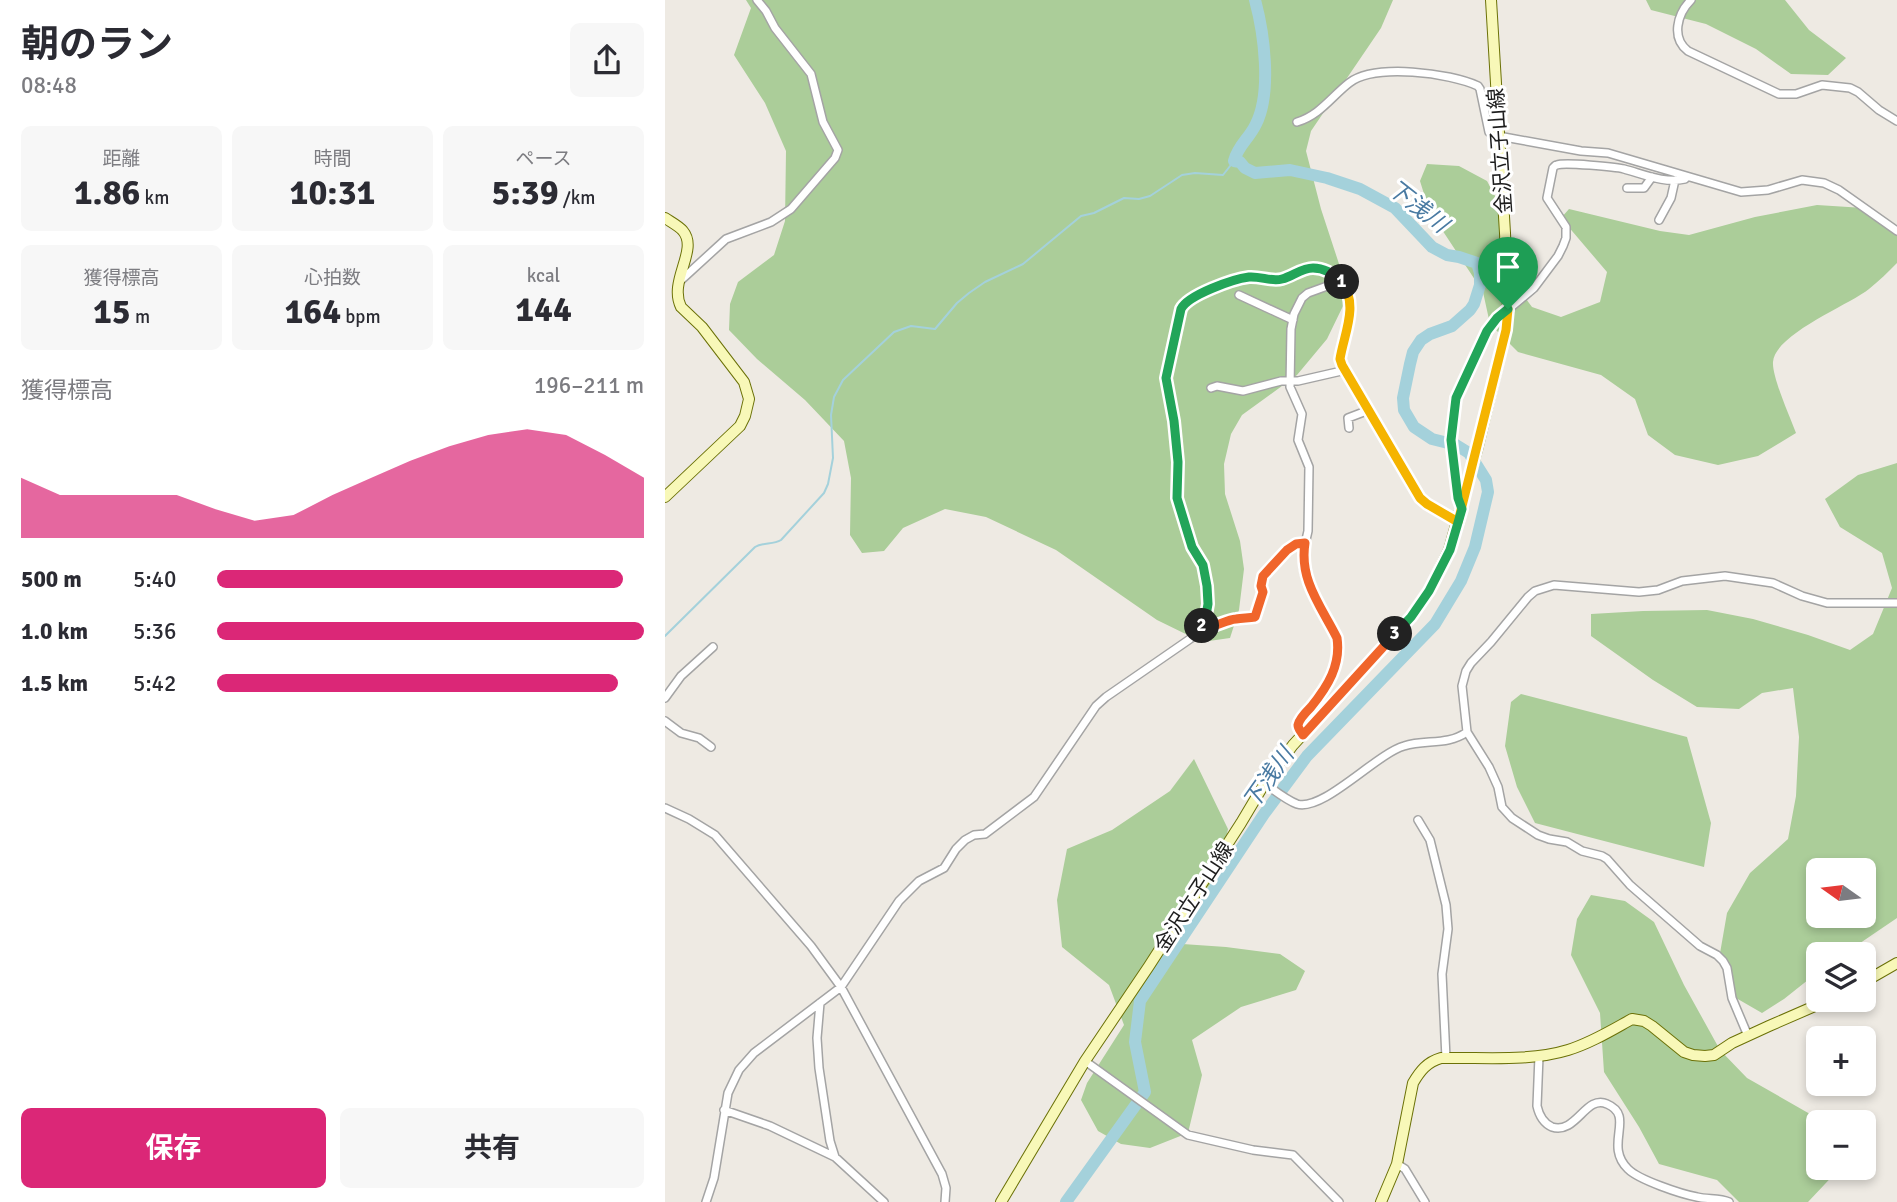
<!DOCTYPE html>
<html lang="ja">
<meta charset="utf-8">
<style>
:root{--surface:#fff;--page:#f7f7f7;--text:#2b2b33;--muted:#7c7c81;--accent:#db2777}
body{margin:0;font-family:Signika,"Noto Sans JP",sans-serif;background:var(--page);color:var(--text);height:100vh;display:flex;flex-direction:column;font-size:26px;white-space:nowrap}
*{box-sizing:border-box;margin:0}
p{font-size:23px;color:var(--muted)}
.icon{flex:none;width:38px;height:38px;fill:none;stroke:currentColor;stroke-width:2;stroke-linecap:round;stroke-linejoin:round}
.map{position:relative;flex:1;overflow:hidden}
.side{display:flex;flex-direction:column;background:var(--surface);width:665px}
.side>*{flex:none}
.needle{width:46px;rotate:284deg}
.tools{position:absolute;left:1141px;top:858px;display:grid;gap:14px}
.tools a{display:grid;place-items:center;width:70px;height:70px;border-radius:10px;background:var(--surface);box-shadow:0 4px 10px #0003;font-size:35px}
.pin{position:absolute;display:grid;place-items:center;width:60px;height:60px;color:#fff;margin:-72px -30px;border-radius:50% 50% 50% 0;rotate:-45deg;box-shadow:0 0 7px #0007}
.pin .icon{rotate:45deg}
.km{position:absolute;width:35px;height:35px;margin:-18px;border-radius:50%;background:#222;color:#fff;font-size:19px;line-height:35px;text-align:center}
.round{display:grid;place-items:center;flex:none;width:74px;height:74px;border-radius:10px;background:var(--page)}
.summary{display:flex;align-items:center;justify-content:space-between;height:119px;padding:0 21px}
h1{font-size:38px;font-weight:700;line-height:52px}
.figures{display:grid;grid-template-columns:repeat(3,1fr);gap:10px;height:119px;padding:7px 21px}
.figures div{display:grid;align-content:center;border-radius:10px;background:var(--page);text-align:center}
.figures b{font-size:35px;font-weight:700}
.figures small{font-size:19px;font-weight:400}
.figures p{font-size:19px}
.chart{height:196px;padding:14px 21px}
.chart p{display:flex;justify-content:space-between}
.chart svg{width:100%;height:126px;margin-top:7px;fill:var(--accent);opacity:.7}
.button{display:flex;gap:14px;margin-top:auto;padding:14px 21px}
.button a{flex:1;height:80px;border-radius:10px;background:var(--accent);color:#fff;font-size:28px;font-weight:700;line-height:80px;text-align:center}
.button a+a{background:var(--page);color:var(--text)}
ul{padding:0 21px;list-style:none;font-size:23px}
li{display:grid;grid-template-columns:112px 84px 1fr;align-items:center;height:52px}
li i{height:18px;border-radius:9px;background:var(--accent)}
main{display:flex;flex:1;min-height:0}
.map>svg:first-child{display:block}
.forest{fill:#abcd99;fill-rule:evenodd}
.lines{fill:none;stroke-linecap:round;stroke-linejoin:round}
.stream{stroke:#a4d1db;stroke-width:2}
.river{stroke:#a4d1db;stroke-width:12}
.street-casing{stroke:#a4a4a4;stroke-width:10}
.secondary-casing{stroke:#6b7107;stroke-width:12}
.street{stroke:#fff;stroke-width:7}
.secondary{stroke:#f8f8b8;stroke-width:10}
.split-1-casing{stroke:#fff;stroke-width:14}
.split-2-casing{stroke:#fff;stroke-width:14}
.split-3-casing{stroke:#fff;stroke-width:14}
.split-4-casing{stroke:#fff;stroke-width:14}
.split-1{stroke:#f5b400;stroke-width:9}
.split-2{stroke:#22a559;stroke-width:9}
.split-3{stroke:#f0652b;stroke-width:9}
.split-4{stroke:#22a559;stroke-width:9}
.labels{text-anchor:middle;stroke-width:6;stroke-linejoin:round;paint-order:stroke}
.street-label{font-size:21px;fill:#1d1d1d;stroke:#fff}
.water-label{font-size:23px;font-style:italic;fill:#497aa2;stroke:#fff}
</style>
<main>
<section class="side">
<div class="summary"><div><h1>朝のラン</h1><p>08:48</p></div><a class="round"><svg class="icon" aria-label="share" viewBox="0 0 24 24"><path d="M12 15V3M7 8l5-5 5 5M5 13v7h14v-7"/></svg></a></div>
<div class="figures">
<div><p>距離</p><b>1.86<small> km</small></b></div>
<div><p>時間</p><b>10:31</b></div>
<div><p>ペース</p><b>5:39<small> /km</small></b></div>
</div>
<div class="figures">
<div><p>獲得標高</p><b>15<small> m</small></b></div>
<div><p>心拍数</p><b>164<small> bpm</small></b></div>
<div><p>kcal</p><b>144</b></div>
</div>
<div class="chart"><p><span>獲得標高</span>196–211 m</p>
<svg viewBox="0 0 160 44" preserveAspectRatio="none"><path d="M0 44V23L10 29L20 29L30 29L40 29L50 34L60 38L70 36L80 29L90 23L100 17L110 12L120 8L130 6L140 8L150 15L160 23V44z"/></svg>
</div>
<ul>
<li><b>500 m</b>5:40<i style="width:95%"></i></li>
<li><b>1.0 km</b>5:36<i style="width:100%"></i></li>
<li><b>1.5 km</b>5:42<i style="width:94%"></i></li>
</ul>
<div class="button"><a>保存</a><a>共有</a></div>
</section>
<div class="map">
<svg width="1232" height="1202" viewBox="0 0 1232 1202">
<rect width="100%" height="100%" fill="#eeeae3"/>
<!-- forest -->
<path class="forest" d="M 81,0 L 728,0 L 716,28 L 646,131 L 641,151 L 656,209 L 676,270 L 678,306 L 662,339 L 632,375 L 577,415 L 566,434 L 559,464 L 560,494 L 575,541 L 579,569 L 574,610 L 565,638 L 537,642 L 492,620 L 391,550 L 321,517 L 280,509 L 238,528 L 219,551 L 197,553 L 185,535 L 186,478 L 179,441 L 140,400 L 92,359 L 64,330 L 65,304 L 73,282 L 109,255 L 120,221 L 121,151 L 100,103 L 69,55 L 86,8 Z
M 981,0 L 1120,0 L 1144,30 L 1181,58 L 1163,75 L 1126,74 L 1091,49 L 1041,24 L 986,10 Z
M 762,164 L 794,166 L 822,181 L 837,209 L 841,258 L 853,288 L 867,307 L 896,317 L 935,302 L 942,272 L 896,218 L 904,209 L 995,231 L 1024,235 L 1090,217 L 1152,205 L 1199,208 L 1232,226 L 1232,263 C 1223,272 1214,281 1204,289 C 1184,305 1110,334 1108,362 C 1107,377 1125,417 1131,433 L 1093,456 L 1053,465 L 1010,455 L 983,435 L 970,399 L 936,375 L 853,352 L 825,324 L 818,292 L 764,210 L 755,181 Z
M 1232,463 L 1232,918 L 1179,954 L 1153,954 L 1153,972 L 1119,999 L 1097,1013 L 1071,998 L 1054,959 L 1062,913 L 1085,873 L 1123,839 L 1131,796 L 1134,737 L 1128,688 L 1097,693 L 1074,709 L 1032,707 L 988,680 L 926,636 L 926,614 L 978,611 L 1042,610 L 1088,619 L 1143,635 L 1185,650 L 1208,634 L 1227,588 L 1217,553 L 1175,527 L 1160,499 L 1193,475 ZM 1153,870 L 1199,870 L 1199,915 L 1153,915 Z
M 856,694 L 1022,737 L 1046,823 L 1039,867 L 870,823 L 852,787 L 840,746 L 846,702 Z
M 529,759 L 563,829 L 554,875 L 514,919 L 503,943 L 561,947 L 615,954 L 640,971 L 631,990 L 576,1007 L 527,1040 L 537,1075 L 523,1133 L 485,1148 L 456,1144 L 433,1131 L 416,1100 L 422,1083 L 459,1025 L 444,985 L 397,947 L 392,900 L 402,849 L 447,830 L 505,791 Z
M 926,895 L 960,901 L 989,922 L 1019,985 L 1055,1050 L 1082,1078 L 1159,1122 L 1153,1122 L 1153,1167 L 1176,1167 L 1143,1202 L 1074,1202 L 1052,1180 L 994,1164 L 974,1127 L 939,1072 L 935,1013 L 906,955 L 912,919 Z"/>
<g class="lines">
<!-- stream -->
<path class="stream" d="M 0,636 L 90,547 C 98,542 108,545 116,540 L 159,493 L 163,484 L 168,458 L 166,415 L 169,397 L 178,380 L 229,332 L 246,326 L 270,329 L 292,303 L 304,293 L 320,282 L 358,264 L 416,216 L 429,213 L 459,198 L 474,199 L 485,196 L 517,175 L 530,173 L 558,175 L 569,161"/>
<!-- river -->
<path class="river" d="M 401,1202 L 480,1092 L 470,1042 L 475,1001 L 599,814 L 642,756 L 770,624 L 796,581 L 810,547 L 823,492 L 821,480 L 804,453 L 791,445 L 767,439 L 749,427 L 739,410 L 738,398 L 745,364 L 748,352 L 756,340 L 765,334 L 787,326 L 805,310 L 809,304 L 815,285 L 815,273 L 812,263 L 794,257 L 782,255 L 767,247 L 730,208 L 695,189 L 662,178 L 625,170 L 590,173 L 580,168 L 575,162 L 569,161 C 573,145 584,139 591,124 C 607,92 599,33 590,0"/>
<defs>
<path id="street" d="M 1026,0 C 1012,14 1006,38 1023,51 L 1114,94 L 1131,94 L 1157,85 L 1185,88 L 1193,92 L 1214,110 L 1232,121
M 632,122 C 655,115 666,97 684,83 C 710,63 785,73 813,86 L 815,89 L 824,132 L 828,135 L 916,151 L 943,153 L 1076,192 L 1103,190 L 1137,180 L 1159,183 L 1174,190 L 1232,231
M 962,188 L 979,188 L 987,177
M 994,220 L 1006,198 L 1010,180
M 14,282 L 61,239 L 106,222 L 126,209 L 170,158 L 173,150 L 158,122 L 146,74 L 110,28 L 101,11 L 92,0
M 574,295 L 628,320
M 546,388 L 552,386 L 578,391 L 616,381 L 633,381 L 681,370
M 684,428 L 683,418 L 704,410
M 795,505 L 793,498 L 786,432 L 791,398 L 822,331 L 832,319 L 869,288 L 893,256 L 898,246 L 901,238 L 901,227 L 882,198 L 888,168 C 889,167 890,165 892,165 C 899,162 951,167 959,169 C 978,174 1000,184 1020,179 L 1021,177
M 536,627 L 547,627 L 570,619 L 590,616 C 599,601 594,591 598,576 C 610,562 621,545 640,543
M 0,698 L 16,676 L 48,647
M 0,721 L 16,733 L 34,738 L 46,747
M 638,735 C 636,731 633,729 633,725 C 634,718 641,712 646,707 C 663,686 676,665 672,638 L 641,579 L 638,566 L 638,553 L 643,531 L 644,467 L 633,440 L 637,414 L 625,387 L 626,329 L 629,314 L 637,298 L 643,293 L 676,281
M 599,783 C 609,790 621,800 632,804 C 658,812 711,754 739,746 C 761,739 782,746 802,732
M 0,808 L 24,819 L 50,835 L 146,946 L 176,987 L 277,1174 L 281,1188 L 280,1202
M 753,820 L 765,840 L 781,905 L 783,929 L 777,974 L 781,1058
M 155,1003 L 152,1038 L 154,1068 L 165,1141 L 170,1157 L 219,1202
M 1083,1036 L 1067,998 L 1062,968 L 1058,961 L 1052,955 L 1035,946 L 965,885 L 942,859 L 937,856 L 917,851 L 902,842 L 884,839 L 873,835 L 847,818 L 837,807 L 833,787 L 824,767 L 802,732 L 797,686 L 801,671 L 806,663 L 826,642 L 863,597 L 870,591 L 889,585 L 974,592 L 993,590 L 1017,581 L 1060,576 L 1108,583 L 1137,596 L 1162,603 L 1232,603
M 874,1056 L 872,1106 C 874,1115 878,1123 887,1127 C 911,1135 921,1094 942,1104 C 971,1116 938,1145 963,1169 C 974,1180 1016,1194 1032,1197 C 1043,1200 1054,1197 1064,1202
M 420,1061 L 523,1135 L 588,1150 L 628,1155 L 674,1202
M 59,1110 L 105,1126 L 170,1157
M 732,1164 L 740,1169 L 760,1202
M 41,1202 L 49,1178 L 63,1093 L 74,1070 L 89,1053 L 176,987 L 234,901 L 254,881 L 279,868 L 291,849 L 300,840 L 309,835 L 320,834 L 369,797 L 431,706 L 441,697 L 525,639 L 535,630 L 540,620 L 543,604 L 542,586 L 538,565 L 527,547 L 512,498 L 513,462 L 509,421 L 501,378 L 516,309 L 519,302 L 551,287 L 583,277 L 609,280 L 617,279 L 643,268 L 658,270 L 669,275 L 676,281 L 681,288 L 684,302 L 685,314 L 675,359 L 677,365 L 755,498 L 762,504 L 793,521"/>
<path id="secondary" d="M 0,218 C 6,222 14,226 18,231 C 34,250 3,281 16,307 L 37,327 L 79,382 L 84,399 L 80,416 L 75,426 L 0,497
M 1199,982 L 1232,963
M 336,1202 L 420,1061 L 484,966 L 576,823 L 601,781 L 628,745 L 746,617 L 764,591 L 784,550 L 812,450 L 841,330 L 843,309 L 840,233 L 826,0
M 716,1202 L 732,1164 L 748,1083 C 755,1071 762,1062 776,1058 C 817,1057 864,1062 903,1050 C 926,1043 947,1030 967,1019 L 979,1021 L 987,1026 L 1019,1052 L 1028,1055 L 1040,1056 L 1049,1055 L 1067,1043 L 1104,1026 L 1166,999"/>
</defs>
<!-- street casing -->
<use href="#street" class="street-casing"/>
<!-- secondary casing -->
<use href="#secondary" class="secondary-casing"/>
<!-- street -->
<use href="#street" class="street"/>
<!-- secondary -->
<use href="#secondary" class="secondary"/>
</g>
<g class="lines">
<defs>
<path id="split-1" d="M 677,282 C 694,305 679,334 675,359 L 677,365 L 755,498 L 762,504 L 793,522 L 841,330 L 843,309"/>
<path id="split-2" d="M 537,626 L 540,621 L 543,604 L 542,586 L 538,565 L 527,547 L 512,498 L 513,462 L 509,421 L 501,378 L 516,309 C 523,295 568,279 584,277 C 596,276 606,282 617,279 C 628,276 637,268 648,268 C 660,268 669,274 677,282"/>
<path id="split-3" d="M 537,626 C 547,630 559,620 571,619 C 578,618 584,618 590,617 L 598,592 L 596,586 L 598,576 L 622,550 L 631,544 L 640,543 C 634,580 656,606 672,638 C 676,665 663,686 646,707 C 641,712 634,719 633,725 C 633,729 636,731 638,735 L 730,634"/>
<path id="split-4" d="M 730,634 L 746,617 L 764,591 L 785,550 L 797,509 L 793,498 L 786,440 L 791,398 L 822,331 L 832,318 L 843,309"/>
</defs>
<!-- split-1 casing -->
<use href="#split-1" class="split-1-casing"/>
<!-- split-2 casing -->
<use href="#split-2" class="split-2-casing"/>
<!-- split-3 casing -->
<use href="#split-3" class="split-3-casing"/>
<!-- split-4 casing -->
<use href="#split-4" class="split-4-casing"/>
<!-- split-1 -->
<use href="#split-1" class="split-1"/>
<!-- split-2 -->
<use href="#split-2" class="split-2"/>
<!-- split-3 -->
<use href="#split-3" class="split-3"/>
<!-- split-4 -->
<use href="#split-4" class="split-4"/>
</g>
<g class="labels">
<!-- street labels -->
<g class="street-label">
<text transform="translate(835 151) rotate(-94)" y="7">金沢立子山線</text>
<text transform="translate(529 897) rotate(-57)" y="7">金沢立子山線</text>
</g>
<!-- water labels -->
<g class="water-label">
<text transform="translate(753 206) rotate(38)" y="8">下浅川</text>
<text transform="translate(603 778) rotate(-55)" y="8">下浅川</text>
</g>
</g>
</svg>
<div class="tools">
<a><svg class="needle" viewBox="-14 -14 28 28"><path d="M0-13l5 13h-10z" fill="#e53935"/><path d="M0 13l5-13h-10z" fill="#7c7c81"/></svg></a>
<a><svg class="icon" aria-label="layers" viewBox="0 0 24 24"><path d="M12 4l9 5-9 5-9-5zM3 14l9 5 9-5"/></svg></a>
<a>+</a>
<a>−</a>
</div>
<div class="pin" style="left:843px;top:309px;background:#1e9e55"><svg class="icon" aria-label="arrive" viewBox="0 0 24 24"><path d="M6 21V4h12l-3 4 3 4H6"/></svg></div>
<b class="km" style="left:677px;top:282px">1</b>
<b class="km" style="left:537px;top:626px">2</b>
<b class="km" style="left:730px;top:634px">3</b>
</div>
</main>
